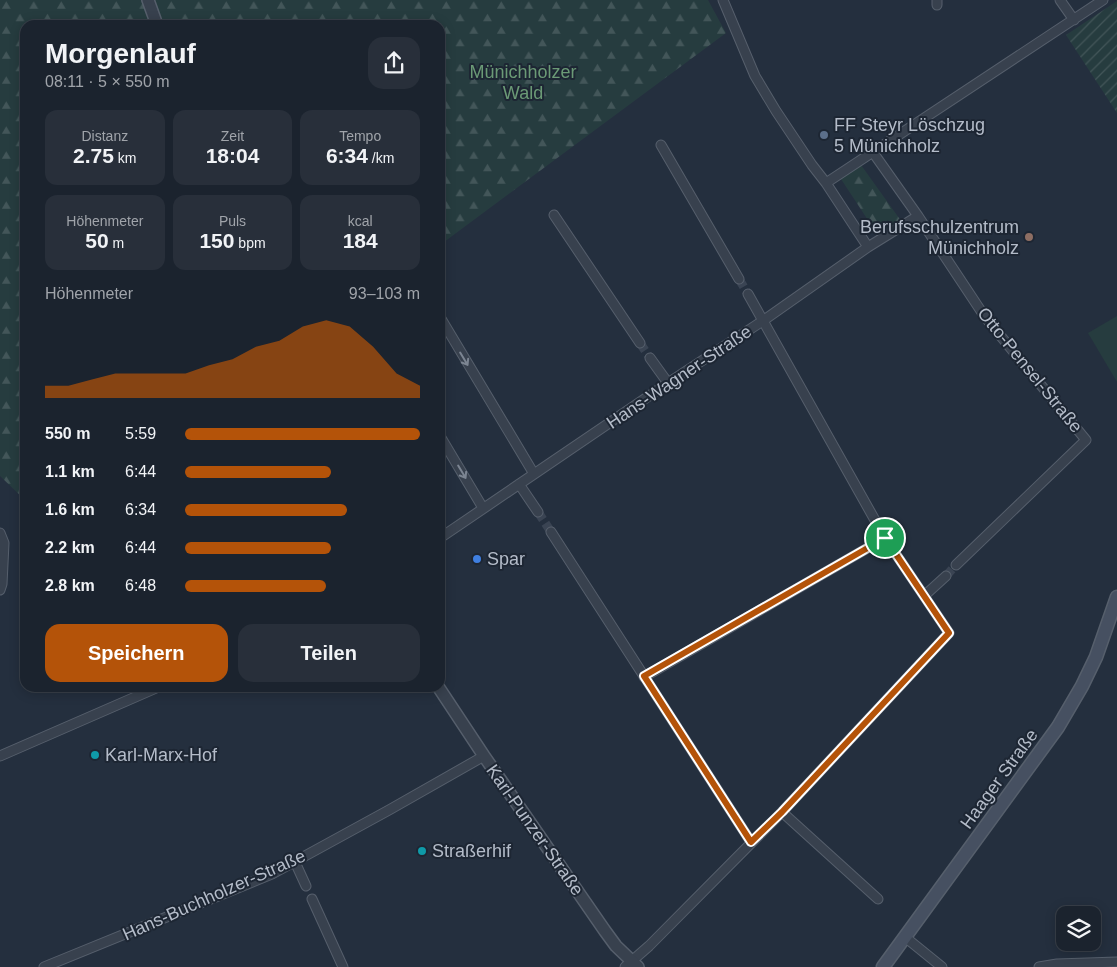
<!DOCTYPE html>
<html lang="de">
<meta charset="utf-8">
<style>
:root{--surface:#1b232e;--page:#282f3a;--text:#f1f3f6;--muted:#a0a4aa;--line:#39404a;--accent:#b45309}
body{margin:0;font-family:Helvetica,sans-serif;background:var(--page);color:var(--text);height:100vh;display:flex;flex-direction:column;font-size:19px;white-space:nowrap}
*{box-sizing:border-box;margin:0}
p{font-size:16px;color:var(--muted)}
.icon{flex:none;width:28px;height:28px;fill:none;stroke:currentColor;stroke-width:2;stroke-linecap:round;stroke-linejoin:round}
.map{position:relative;flex:1;overflow:hidden}
.drawer{position:absolute;left:20px;top:20px;width:425px;height:672px;display:flex;flex-direction:column;background:var(--surface);border-radius:15px;box-shadow:0 2px 12px #0003,0 0 0 1px var(--line)}
.drawer>*{flex:none}
.tools{position:absolute;left:1056px;top:906px;display:grid;gap:10px}
.tools a{display:grid;place-items:center;width:45px;height:45px;border-radius:10px;background:var(--surface);box-shadow:0 2px 12px #0003,0 0 0 1px var(--line);font-size:25px}
.pin{position:absolute;display:grid;place-items:center;width:42px;height:42px;color:#fff;margin:-21px;border:2px solid #fff;border-radius:50%;box-shadow:0 1px 5px #0007}
.round{display:grid;place-items:center;flex:none;width:52px;height:52px;border-radius:15px;background:var(--page)}
.head{display:flex;align-items:center;justify-content:space-between;height:85px;padding:0 25px}
h1{font-size:28px;font-weight:700;line-height:38px}
.figures{display:grid;grid-template-columns:repeat(3,1fr);gap:8px;height:85px;padding:5px 25px}
.figures div{display:grid;align-content:center;border-radius:12px;background:var(--page);text-align:center}
.figures b{font-size:21px;font-weight:700}
.figures small{font-size:14px;font-weight:400}
.figures p{font-size:14px}
.chart{height:140px;padding:10px 25px}
.chart p{display:flex;justify-content:space-between}
.chart svg{width:100%;height:90px;margin-top:5px;fill:var(--accent);opacity:.7}
.primary-button{display:flex;gap:10px;margin-top:auto;padding:10px 25px}
.primary-button a{flex:1;height:58px;border-radius:15px;background:var(--accent);color:#fff;font-size:20px;font-weight:700;line-height:58px;text-align:center}
.primary-button a+a{background:var(--page);color:var(--text)}
ul{padding:0 25px;list-style:none;font-size:16px}
li{display:grid;grid-template-columns:80px 60px 1fr;align-items:center;height:38px}
li i{height:12px;border-radius:6px;background:var(--accent)}
.map>svg:first-child{display:block}
.forest{fill:url(#forest-firs)}
.garden{fill:url(#garden-furrows)}
.pitch{fill:#263c3f}
.lines{fill:none;stroke-linecap:round;stroke-linejoin:round}
.minor-tunnel{stroke:#3a4453;stroke-width:9;stroke-dasharray:9 4.5;stroke-linecap:butt}
.minor-casing{stroke:#565f6c;stroke-width:11}
.tertiary-casing{stroke:#565f6c;stroke-width:14}
.secondary-casing{stroke:#565f6c;stroke-width:15}
.minor{stroke:#38414e;stroke-width:9}
.tertiary{stroke:#38414e;stroke-width:11}
.secondary{stroke:#465061;stroke-width:12}
.oneway{stroke:#7c8592}
.route-casing{stroke:#fff;stroke-width:10}
.route{stroke:#b45309;stroke-width:6}
.service-dot{fill:#5c6f8a;stroke:#1d2633;stroke-width:2}
.education-dot{fill:#8d6e63;stroke:#1d2633;stroke-width:2}
.shop-dot{fill:#3f7fe0;stroke:#1d2633;stroke-width:2}
.culture-dot{fill:#0f9aa8;stroke:#1d2633;stroke-width:2}
.labels{text-anchor:middle;stroke-width:4;stroke-linejoin:round;paint-order:stroke}
.park-label{font-size:18px;fill:#6b9a76;stroke:#1d2633}
.poi-label{font-size:18px;fill:#b4bcc9;stroke:#1d2633;text-anchor:start}
.street-label{font-size:18px;fill:#b4bcc9;stroke:#1d2633}
</style>
<div class="map">
<svg width="1117" height="967" viewBox="0 0 1117 967">
<defs>
<pattern id="forest-firs" width="22" height="20" patternUnits="userSpaceOnUse" patternTransform="scale(1.25)"><rect width="22" height="20" fill="#263c3f"/><path d="M5 1l3.5 6h-7zM16 11l3.5 6h-7z" fill="#435659"/></pattern>
<pattern id="garden-furrows" width="10" height="10" patternUnits="userSpaceOnUse" patternTransform="scale(1.25)"><rect width="10" height="10" fill="#263c3f"/><path d="M-1 1l2-2M0 10L10 0M9 11l2-2" fill="none" stroke="#435659"/></pattern>
</defs>
<rect width="100%" height="100%" fill="#242f3e"/>
<!-- forest -->
<path class="forest" d="M 0,0 L 708,0 L 726,33 L 440,245 L 440,25 L 25,25 L 25,500 L 0,476 Z
M 861,165 L 904,225 L 881,240 L 841,179 Z"/>
<!-- garden -->
<path class="garden" d="M 1117,1 L 1117,113 L 1066,35 Z"/>
<!-- pitch -->
<path class="pitch" d="M 1117,316 L 1117,382 L 1088,333 Z"/>
<g class="lines">
<!-- minor-tunnel -->
<path class="minor-tunnel" d="M 739,279 L 748,294
M 640,343 L 650,358
M 538,512 L 551,532
M 946,576 L 956,565"/>
<defs>
<path id="minor" d="M 723,0 L 755,76 L 776,111 L 812,165 L 826,183 L 868,247
M 937,0 L 937,5
M 1060,0 L 1074,20
M 661,145 L 739,279
M 872,151 L 918,216 L 985,317 L 1086,440 L 956,565
M 826,183 L 1103,0
M 554,215 L 640,343
M 440,317 L 534,474
M 650,358 L 668,383
M 440,436 L 483,508
M 519,484 L 538,512
M 551,532 L 751,842
M 0,533 L 4,543 L 2,584 L 0,590
M 440,538 L 668,383 L 764,320 L 868,247 L 918,216
M 924,596 L 946,576
M 644,677 L 885,538
M 0,756 L 156,688
M 782,812 L 878,899
M 295,862 L 306,886
M 312,899 L 343,967
M 905,937 L 942,967
M 44,967 L 272,874 L 389,810 L 484,756
M 625,967 L 649,946 L 782,812 L 949,633 L 885,538 L 748,294
M 1039,967 L 1057,964 L 1117,962"/>
<path id="tertiary" d="M 148,0 L 157,25
M 439,688 L 484,756 L 605,931 L 616,946 L 638,967"/>
<path id="secondary" d="M 883,967 L 1058,727 L 1082,686 L 1096,657 L 1117,597"/>
</defs>
<!-- minor casing -->
<use href="#minor" class="minor-casing"/>
<!-- tertiary casing -->
<use href="#tertiary" class="tertiary-casing"/>
<!-- secondary casing -->
<use href="#secondary" class="secondary-casing"/>
<!-- minor -->
<use href="#minor" class="minor"/>
<!-- tertiary -->
<use href="#tertiary" class="tertiary"/>
<!-- secondary -->
<use href="#secondary" class="secondary"/>
</g>
<!-- one-way arrows -->
<defs><path id="oneway-shaft" d="M-6 0H5M1.5-3L5.5 0L1.5 3" fill="none" stroke-width="1.6" stroke-linecap="round" stroke-linejoin="round" transform="scale(1.25)"/></defs>
<g class="oneway">
<use href="#oneway-shaft" transform="translate(464 359) rotate(59)"/>
<use href="#oneway-shaft" transform="translate(462 472) rotate(59)"/>
</g>
<g class="lines">
<defs>
<path id="route" d="M 885,538 L 949,633 L 782,812 L 751,842 L 644,676 Z"/>
</defs>
<!-- route casing -->
<use href="#route" class="route-casing"/>
<!-- route -->
<use href="#route" class="route"/>
</g>
<!-- markers -->
<circle class="service-dot" cx="824" cy="135" r="5"/>
<circle class="education-dot" cx="1029" cy="237" r="5"/>
<circle class="shop-dot" cx="477" cy="559" r="5"/>
<g class="culture-dot">
<circle cx="95" cy="755" r="5"/>
<circle cx="422" cy="851" r="5"/>
</g>
<g class="labels">
<!-- park labels -->
<g class="park-label">
<text x="523" y="78">Münichholzer<tspan x="523" dy="21">Wald</tspan></text>
</g>
<!-- poi labels -->
<g class="poi-label">
<text x="834" y="131">FF Steyr Löschzug<tspan x="834" dy="21">5 Münichholz</tspan></text>
<text x="1019" y="233" text-anchor="end">Berufsschulzentrum<tspan x="1019" dy="21">Münichholz</tspan></text>
<text x="487" y="565">Spar</text>
<text x="105" y="761">Karl-Marx-Hof</text>
<text x="432" y="857">Straßerhif</text>
</g>
<!-- street labels -->
<g class="street-label">
<text transform="translate(1030 370) rotate(51)" y="6">Otto-Pensel-Straße</text>
<text transform="translate(679 377) rotate(-34)" y="6">Hans-Wagner-Straße</text>
<text transform="translate(999 779) rotate(-54)" y="6">Haager Straße</text>
<text transform="translate(535 830) rotate(55)" y="6">Karl-Punzer-Straße</text>
<text transform="translate(214 895) rotate(-24)" y="6">Hans-Buchholzer-Straße</text>
</g>
</g>
</svg>
<div class="tools">
<a><svg class="icon" aria-label="layers" viewBox="0 0 24 24"><path d="M12 4l9 5-9 5-9-5zM3 14l9 5 9-5"/></svg></a>
</div>
<div class="pin" style="left:885px;top:538px;background:#1e9e55"><svg class="icon" aria-label="arrive" viewBox="0 0 24 24"><path d="M6 21V4h12l-3 4 3 4H6"/></svg></div>
<section class="drawer">
<div class="head"><div><h1>Morgenlauf</h1><p>08:11 · 5 × 550 m</p></div><a class="round"><svg class="icon" aria-label="share" viewBox="0 0 24 24"><path d="M12 15V3M7 8l5-5 5 5M5 13v7h14v-7"/></svg></a></div>
<div class="figures">
<div><p>Distanz</p><b>2.75<small> km</small></b></div>
<div><p>Zeit</p><b>18:04</b></div>
<div><p>Tempo</p><b>6:34<small> /km</small></b></div>
</div>
<div class="figures">
<div><p>Höhenmeter</p><b>50<small> m</small></b></div>
<div><p>Puls</p><b>150<small> bpm</small></b></div>
<div><p>kcal</p><b>184</b></div>
</div>
<div class="chart"><p><span>Höhenmeter</span>93–103 m</p>
<svg viewBox="0 0 160 44" preserveAspectRatio="none"><path d="M0 44V38L10 38L20 35L30 32L40 32L50 32L60 32L70 28L80 25L90 19L100 16L110 9L120 6L130 9L140 19L150 32L160 38V44z"/></svg>
</div>
<ul>
<li><b>550 m</b>5:59<i style="width:100%"></i></li>
<li><b>1.1 km</b>6:44<i style="width:62%"></i></li>
<li><b>1.6 km</b>6:34<i style="width:69%"></i></li>
<li><b>2.2 km</b>6:44<i style="width:62%"></i></li>
<li><b>2.8 km</b>6:48<i style="width:60%"></i></li>
</ul>
<div class="primary-button"><a>Speichern</a><a>Teilen</a></div>
</section>
</div>
